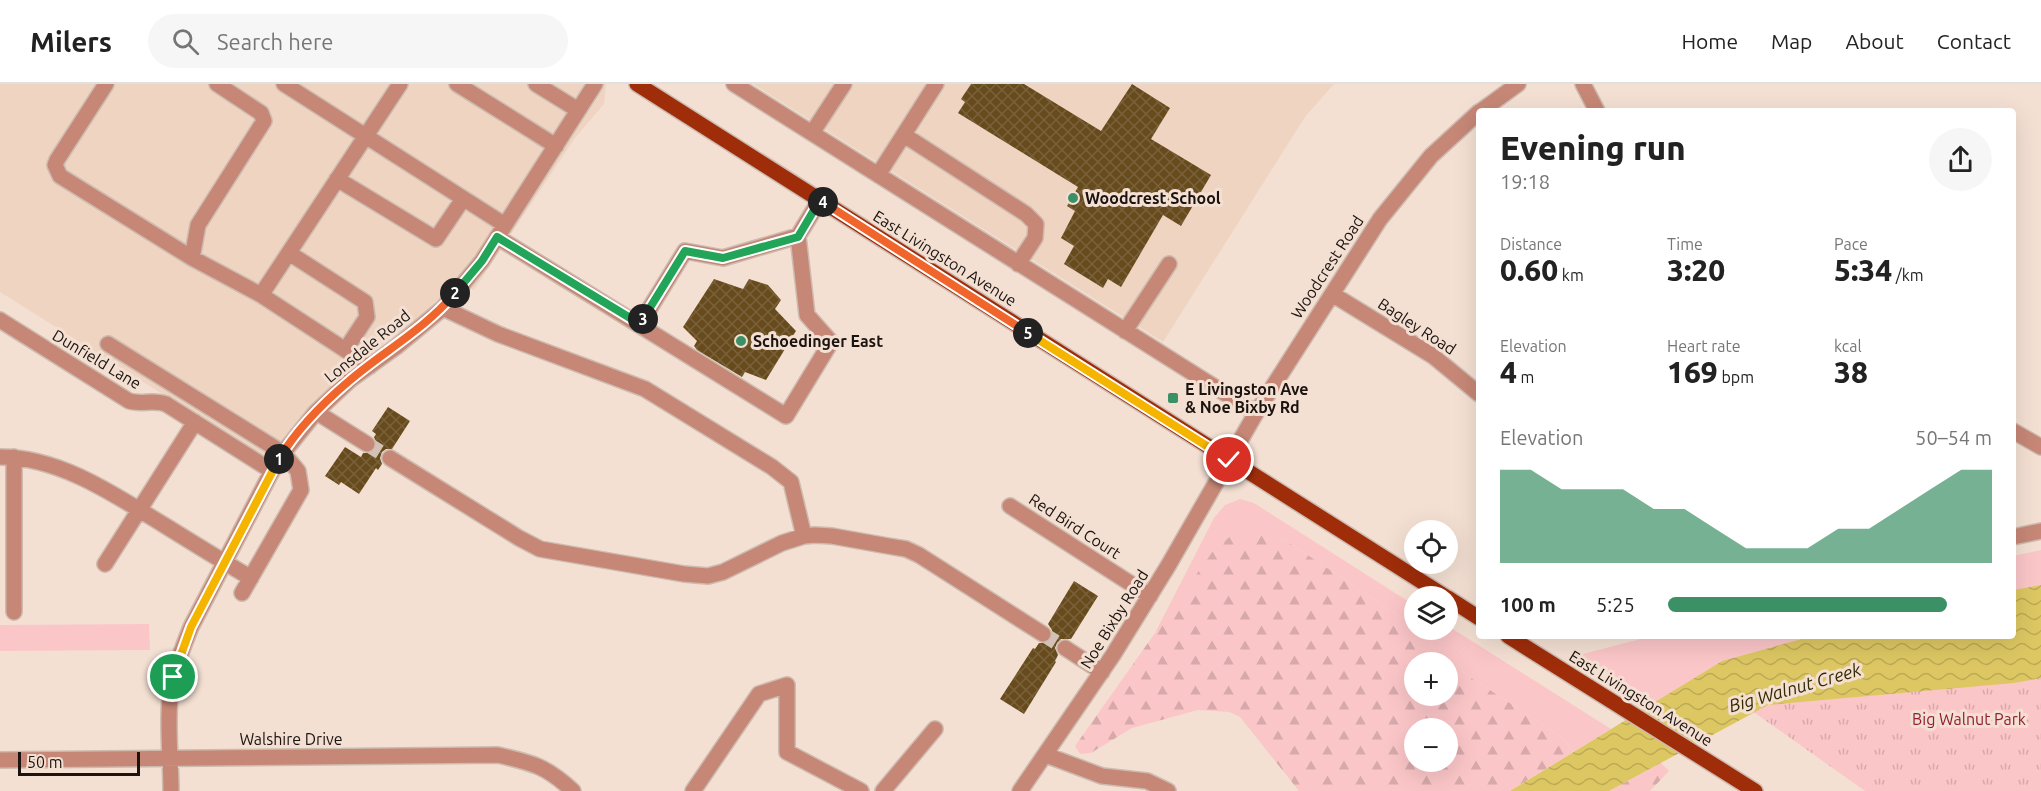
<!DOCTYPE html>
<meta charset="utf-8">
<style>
:root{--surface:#fff;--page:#f6f6f6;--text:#222;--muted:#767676;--line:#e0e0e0;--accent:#3b9165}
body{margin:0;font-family:Ubuntu,sans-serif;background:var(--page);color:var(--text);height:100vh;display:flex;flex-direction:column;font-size:22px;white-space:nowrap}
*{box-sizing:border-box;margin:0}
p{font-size:20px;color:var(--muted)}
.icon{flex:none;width:33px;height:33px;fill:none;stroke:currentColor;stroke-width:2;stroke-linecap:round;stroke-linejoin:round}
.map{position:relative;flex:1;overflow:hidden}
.drawer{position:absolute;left:1476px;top:24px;width:540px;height:531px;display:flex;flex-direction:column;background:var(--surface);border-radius:6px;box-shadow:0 6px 24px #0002}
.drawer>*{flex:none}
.buttons{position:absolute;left:1404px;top:436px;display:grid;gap:12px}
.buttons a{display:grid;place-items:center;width:54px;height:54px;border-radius:50%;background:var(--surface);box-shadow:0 6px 24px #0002;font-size:30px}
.scale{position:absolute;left:18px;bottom:15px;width:122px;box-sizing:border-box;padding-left:6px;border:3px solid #1a130f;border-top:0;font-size:16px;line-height:21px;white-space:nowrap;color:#1a130f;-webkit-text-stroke:4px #f4e0d3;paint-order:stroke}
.pin{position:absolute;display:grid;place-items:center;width:51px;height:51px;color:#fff;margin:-26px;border:3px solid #fff;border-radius:50%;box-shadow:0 2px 6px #0007}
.km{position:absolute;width:30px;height:30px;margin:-15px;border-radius:50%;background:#222;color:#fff;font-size:16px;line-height:30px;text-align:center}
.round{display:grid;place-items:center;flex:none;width:63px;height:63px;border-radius:32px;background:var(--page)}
.overview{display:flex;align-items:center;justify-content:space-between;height:102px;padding:0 24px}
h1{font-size:33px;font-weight:800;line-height:45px}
.figures{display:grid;grid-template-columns:repeat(3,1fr);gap:9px;height:102px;padding:6px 24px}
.figures div{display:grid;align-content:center}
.figures b{font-size:30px;font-weight:800}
.figures small{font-size:16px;font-weight:400}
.figures p{font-size:16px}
.chart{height:168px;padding:12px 24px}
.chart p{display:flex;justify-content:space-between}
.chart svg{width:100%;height:108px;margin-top:6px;fill:var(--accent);opacity:.7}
ul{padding:0 24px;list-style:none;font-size:20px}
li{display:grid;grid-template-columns:96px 72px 1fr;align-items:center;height:45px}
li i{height:15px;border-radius:8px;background:var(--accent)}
header{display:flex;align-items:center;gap:36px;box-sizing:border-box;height:84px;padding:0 30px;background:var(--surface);border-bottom:2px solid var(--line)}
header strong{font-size:28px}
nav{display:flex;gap:33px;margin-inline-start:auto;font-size:21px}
.search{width:420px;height:54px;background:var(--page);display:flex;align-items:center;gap:15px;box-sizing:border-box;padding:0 21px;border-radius:33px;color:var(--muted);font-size:22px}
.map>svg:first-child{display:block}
.built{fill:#efd4c2}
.grass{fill:#fbc6c8}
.forest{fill:url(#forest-firs);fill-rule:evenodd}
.park{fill:url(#park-tufts)}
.water{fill:url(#water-waves)}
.building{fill:url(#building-cross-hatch)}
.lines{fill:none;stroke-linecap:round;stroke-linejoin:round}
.minor-tunnel{stroke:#d3c1b6;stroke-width:15;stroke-dasharray:15 8;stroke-linecap:butt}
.minor-casing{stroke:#cdbbb0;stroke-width:18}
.major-casing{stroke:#cdbbb0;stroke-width:18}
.minor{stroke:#c68776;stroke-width:15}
.major{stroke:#9f2d0a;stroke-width:15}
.split-1-casing{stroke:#fff;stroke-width:12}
.split-2-casing{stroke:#fff;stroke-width:12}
.split-3-casing{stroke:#fff;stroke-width:12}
.split-4-casing{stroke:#fff;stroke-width:12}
.split-5-casing{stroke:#fff;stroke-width:12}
.split-6-casing{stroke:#fff;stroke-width:12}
.split-1{stroke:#f5b400;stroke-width:8}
.split-2{stroke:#f0652b;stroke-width:8}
.split-3{stroke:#22a559;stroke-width:8}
.split-4{stroke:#22a559;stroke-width:8}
.split-5{stroke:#f0652b;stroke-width:8}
.split-6{stroke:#f5b400;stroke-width:8}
.poi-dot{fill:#3b9165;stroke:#f4e0d3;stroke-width:2}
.labels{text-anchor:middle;stroke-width:6;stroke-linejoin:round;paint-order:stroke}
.poi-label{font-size:16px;font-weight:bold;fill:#1a130f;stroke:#f4e0d3;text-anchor:start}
.street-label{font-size:16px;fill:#1a130f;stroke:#f4e0d3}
.park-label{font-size:16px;fill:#921c34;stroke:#f4e0d3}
.water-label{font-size:18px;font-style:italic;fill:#322900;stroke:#f4e0d3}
</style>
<header>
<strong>Milers</strong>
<div class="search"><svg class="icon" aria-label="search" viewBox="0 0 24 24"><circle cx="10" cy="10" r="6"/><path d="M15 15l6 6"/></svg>Search here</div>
<nav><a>Home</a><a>Map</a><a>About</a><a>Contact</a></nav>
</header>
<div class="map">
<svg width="2041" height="707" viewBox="0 0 2041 707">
<defs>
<pattern id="forest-firs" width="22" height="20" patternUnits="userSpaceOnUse" patternTransform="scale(1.5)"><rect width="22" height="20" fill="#fbc6c8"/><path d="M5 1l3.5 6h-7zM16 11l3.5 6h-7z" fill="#d7a9ab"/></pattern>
<pattern id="park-tufts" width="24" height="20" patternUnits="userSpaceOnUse" patternTransform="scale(1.5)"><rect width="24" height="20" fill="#fbc6c8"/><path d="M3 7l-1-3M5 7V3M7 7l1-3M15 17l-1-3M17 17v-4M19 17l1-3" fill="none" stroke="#d7a9ab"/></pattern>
<pattern id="water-waves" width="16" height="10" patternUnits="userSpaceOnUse" patternTransform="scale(1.5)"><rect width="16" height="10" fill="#ddc763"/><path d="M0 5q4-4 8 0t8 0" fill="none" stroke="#bdaa55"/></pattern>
<pattern id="building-cross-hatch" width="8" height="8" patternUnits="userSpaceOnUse" patternTransform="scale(1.5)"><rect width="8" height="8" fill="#674b1c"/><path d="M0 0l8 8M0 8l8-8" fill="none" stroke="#78613b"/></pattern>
</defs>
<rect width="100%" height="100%" fill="#f4e0d3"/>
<!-- built -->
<path class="built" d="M 0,0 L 606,0 L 604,20 L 575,54 L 474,206 L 462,201 L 306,340 L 274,380 L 0,208 Z
M 753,0 L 1334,0 L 1305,33 L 1163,258 Z"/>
<!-- grass -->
<path class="grass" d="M 1240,415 L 1254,419 L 1414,521 L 1414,542 L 1282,454 L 1156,547 L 1214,434 L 1225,421 Z
M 2041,466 L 2041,501 L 2013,506 L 2013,472 Z
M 149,540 L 150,566 L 0,567 L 0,541 Z
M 1448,542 L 1611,645 L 1573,668 L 1560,652 L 1441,574 L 1421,546 L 1448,546 Z
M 1652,552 L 1812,552 L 1722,577 L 1656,618 L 1579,571 Z"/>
<!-- forest -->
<path class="forest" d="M 1255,447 L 1282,454 L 1414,542 L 1414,546 L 1421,546 L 1441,574 L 1560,652 L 1573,668 L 1510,707 L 1299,707 L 1240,633 L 1229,628 L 1198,626 L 1132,644 L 1091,669 L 1080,670 L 1075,662 L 1213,467 L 1233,450 ZM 1414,579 L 1448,579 L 1448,612 L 1414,612 ZM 1414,645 L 1448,645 L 1448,678 L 1414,678 Z
M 1661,679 L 1669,687 L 1650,707 L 1609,707 Z"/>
<!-- park -->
<path class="park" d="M 2041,551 L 2041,707 L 1865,707 L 1738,617 Z"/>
<!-- water -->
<path class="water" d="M 2041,501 L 2041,594 L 2014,599 L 1768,621 L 1609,707 L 1510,707 L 1722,577 L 1812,552 L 2013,552 L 2013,506 Z"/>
<!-- building -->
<path class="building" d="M 971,0 L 1024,0 L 1101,47 L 1132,0 L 1170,24 L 1151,55 L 1211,91 L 1181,142 L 1163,131 L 1121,203 L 1108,195 L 1103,204 L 1064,180 L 1074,162 L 1061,154 L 1075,127 L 1067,122 L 1078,103 L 958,29 L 965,18 L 961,15 Z
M 714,195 L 743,205 L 749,195 L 768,201 L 781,216 L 775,225 L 796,247 L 766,296 L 745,288 L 742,293 L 697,266 L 694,262 L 697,257 L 683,243 Z
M 388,323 L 410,337 L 392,365 L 386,365 L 382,368 L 380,374 L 382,380 L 378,386 L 376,384 L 359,410 L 341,398 L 339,401 L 325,392 L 345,363 L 361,373 L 363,369 L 371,369 L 375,366 L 377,360 L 374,353 L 376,350 L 372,347 Z
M 1074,497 L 1098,512 L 1071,555 L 1061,555 L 1057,559 L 1055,564 L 1058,571 L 1055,577 L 1056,578 L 1024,630 L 1000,615 L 1033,564 L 1035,565 L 1039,559 L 1047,559 L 1051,555 L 1052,546 L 1048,540 Z"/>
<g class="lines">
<!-- minor-tunnel -->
<path class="minor-tunnel" d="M 367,360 L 390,374
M 1043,550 L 1065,564"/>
<defs>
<path id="minor" d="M 106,0 L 57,76 L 55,81 L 60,92 L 192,174 L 261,211 L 370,282
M 284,0 L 505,141
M 457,0 L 556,62
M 536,0 L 578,26
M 734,0 L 1256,329
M 1583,0 L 1597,27
M 1481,27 L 1518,0
M 812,49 L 844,0
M 904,51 L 1026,130 L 1036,140 L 1035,154 L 1018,180
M 878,91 L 936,0
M 337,95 L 436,155 L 463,115
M 497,153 L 786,332 L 831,258 L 807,231 L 798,152 L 820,116
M 289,169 L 365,218 L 367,233 L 346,265
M 192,174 L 198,141 L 264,37 L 261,29 L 217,0
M 1332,210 L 1433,272 L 1479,310
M 261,211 L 400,0
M 443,224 L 498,250 L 645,305 L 772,383 L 791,398 L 804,452
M 0,236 L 129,317 C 142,321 153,315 166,320 L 272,387
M 640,240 L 685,167 L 723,174 L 798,152
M 1125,247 L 1169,180
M 108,260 L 283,369 L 298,387 L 301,406 L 242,509
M 316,328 L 367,360
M 2013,347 L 2041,363
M 0,373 C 60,373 115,411 164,441 C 193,459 222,477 251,494
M 390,374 L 519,454 L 540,465 L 684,490 L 708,492 L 723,488 L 782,459 L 804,452 L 815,451 L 832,452 L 888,462 L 906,465 L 919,471 L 1043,550
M 1010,422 L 1150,512
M 2013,453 L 2041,447
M 105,480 L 195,338
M 14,528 L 14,373
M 1065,564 L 1102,588
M 1046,671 L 1102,692 L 1147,697 L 1168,707
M 0,676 L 498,671 C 533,679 546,682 573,707
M 171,707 C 171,678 167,642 170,614 C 172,589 182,566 191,543 L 272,387 L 283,369 L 316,328 L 350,296 L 396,263 L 443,224 L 482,177 L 595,0
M 693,707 L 759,610 L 787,601 L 787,668 L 861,707
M 883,707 L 935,645
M 1020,707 L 1113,571 L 1168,482 L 1256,329 L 1380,135 L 1431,72 L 1479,28"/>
<path id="major" d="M 637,0 L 1446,513
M 1448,514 L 1479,534
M 1508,552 L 1755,707"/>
</defs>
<!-- minor casing -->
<use href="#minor" class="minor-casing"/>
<!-- major casing -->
<use href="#major" class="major-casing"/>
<!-- minor -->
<use href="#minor" class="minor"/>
<!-- major -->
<use href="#major" class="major"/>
</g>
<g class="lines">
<defs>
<path id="split-1" d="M 173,593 L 191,543 L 279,375"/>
<path id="split-2" d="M 279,375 C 297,345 323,319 349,297 C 384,267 425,245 455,209"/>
<path id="split-3" d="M 455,209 L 482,177 L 497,153 L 640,240 L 643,235"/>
<path id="split-4" d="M 643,235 L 685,167 L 723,174 L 798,153 L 820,116 L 823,118"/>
<path id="split-5" d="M 823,118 L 1028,249"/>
<path id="split-6" d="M 1028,249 L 1229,376"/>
</defs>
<!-- split-1 casing -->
<use href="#split-1" class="split-1-casing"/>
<!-- split-2 casing -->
<use href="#split-2" class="split-2-casing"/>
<!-- split-3 casing -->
<use href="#split-3" class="split-3-casing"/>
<!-- split-4 casing -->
<use href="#split-4" class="split-4-casing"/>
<!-- split-5 casing -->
<use href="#split-5" class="split-5-casing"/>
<!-- split-6 casing -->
<use href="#split-6" class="split-6-casing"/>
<!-- split-1 -->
<use href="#split-1" class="split-1"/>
<!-- split-2 -->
<use href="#split-2" class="split-2"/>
<!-- split-3 -->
<use href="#split-3" class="split-3"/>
<!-- split-4 -->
<use href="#split-4" class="split-4"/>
<!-- split-5 -->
<use href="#split-5" class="split-5"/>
<!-- split-6 -->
<use href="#split-6" class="split-6"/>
</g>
<!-- markers -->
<g class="poi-dot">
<circle cx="1073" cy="114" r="6"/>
<circle cx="741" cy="257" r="6"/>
<rect x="1167" y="308" width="12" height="12" rx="3"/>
</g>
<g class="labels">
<!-- poi labels -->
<g class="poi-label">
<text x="1085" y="120">Woodcrest School</text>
<text x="753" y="263">Schoedinger East</text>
<text x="1185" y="311">E Livingston Ave<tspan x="1185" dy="18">&amp; Noe Bixby Rd</tspan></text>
</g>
<!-- street labels -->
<g class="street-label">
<text transform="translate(945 174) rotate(32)" y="6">East Livingston Avenue</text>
<text transform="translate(1327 183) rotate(-57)" y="6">Woodcrest Road</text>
<text transform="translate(1417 242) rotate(33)" y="6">Bagley Road</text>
<text transform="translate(367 262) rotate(-39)" y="6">Lonsdale Road</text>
<text transform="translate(97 275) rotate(31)" y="6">Dunfield Lane</text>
<text transform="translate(1075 442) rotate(33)" y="6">Red Bird Court</text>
<text transform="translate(1114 535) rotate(-58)" y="6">Noe Bixby Road</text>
<text transform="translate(1641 614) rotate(32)" y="6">East Livingston Avenue</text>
<text x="291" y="661">Walshire Drive</text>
</g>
<!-- park labels -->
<g class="park-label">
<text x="1969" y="641">Big Walnut Park</text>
</g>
<!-- water labels -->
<g class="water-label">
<text transform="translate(1795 604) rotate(-16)" y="6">Big Walnut Creek</text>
</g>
</g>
</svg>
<div class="buttons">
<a><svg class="icon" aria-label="locate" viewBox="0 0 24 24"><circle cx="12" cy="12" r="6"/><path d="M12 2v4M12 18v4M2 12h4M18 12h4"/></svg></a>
<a><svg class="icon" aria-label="layers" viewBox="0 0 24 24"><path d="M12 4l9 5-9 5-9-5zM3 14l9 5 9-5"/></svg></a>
<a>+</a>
<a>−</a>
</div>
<div class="scale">50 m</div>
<div class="pin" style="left:173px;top:593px;background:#1e9e55"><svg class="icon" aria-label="arrive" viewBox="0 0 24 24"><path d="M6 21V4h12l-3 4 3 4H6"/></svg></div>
<div class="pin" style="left:1229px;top:376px;background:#d93025"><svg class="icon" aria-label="check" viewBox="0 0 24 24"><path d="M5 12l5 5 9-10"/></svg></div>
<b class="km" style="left:279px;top:375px">1</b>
<b class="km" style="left:455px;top:209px">2</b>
<b class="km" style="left:643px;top:235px">3</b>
<b class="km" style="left:823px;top:118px">4</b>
<b class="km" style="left:1028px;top:249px">5</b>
<section class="drawer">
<div class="overview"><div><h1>Evening run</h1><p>19:18</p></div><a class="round"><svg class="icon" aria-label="share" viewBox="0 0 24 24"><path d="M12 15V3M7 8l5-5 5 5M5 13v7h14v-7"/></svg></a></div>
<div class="figures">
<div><p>Distance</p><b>0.60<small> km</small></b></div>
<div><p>Time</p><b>3:20</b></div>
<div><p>Pace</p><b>5:34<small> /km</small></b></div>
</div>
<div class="figures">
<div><p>Elevation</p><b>4<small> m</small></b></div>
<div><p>Heart rate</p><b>169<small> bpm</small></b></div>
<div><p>kcal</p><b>38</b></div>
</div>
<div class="chart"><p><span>Elevation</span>50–54 m</p>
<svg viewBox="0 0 160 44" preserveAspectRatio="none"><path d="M0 44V6L10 6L20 14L30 14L40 14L50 22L60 22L70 30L80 38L90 38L100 38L110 30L120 30L130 22L140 14L150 6L160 6V44z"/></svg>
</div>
<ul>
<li><b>100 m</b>5:25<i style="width:86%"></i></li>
</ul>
</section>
</div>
